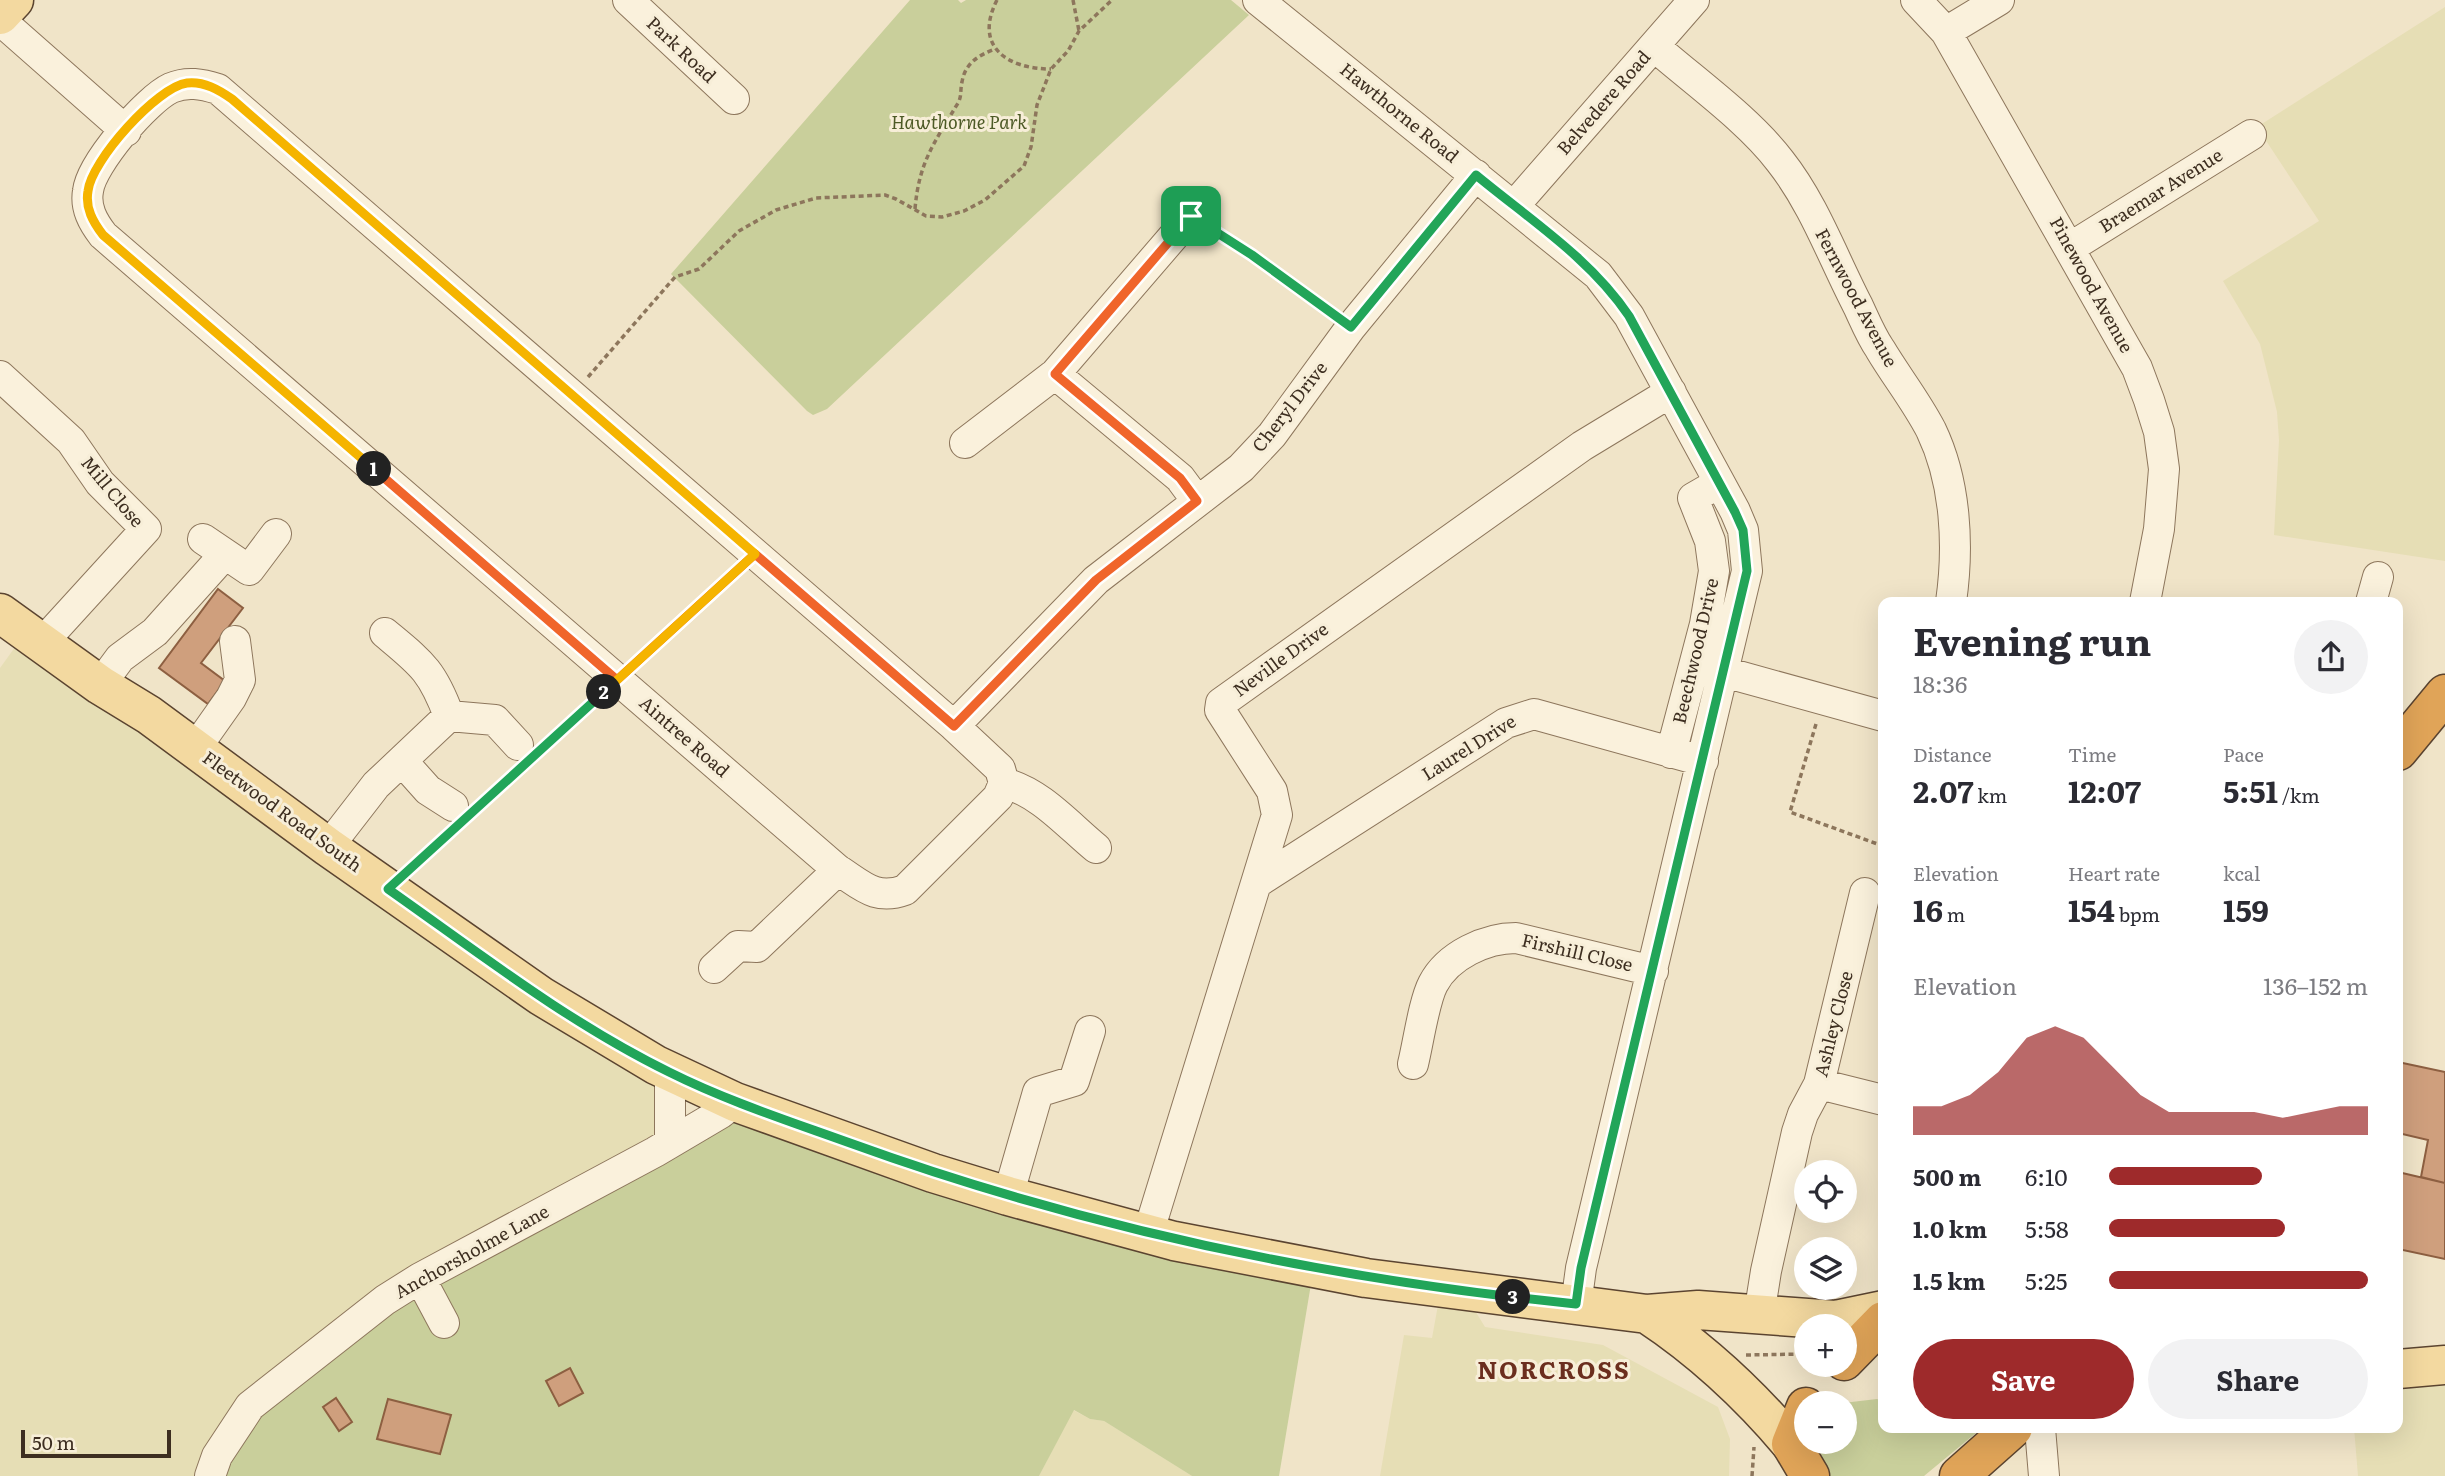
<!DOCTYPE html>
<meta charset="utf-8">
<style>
:root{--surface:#fff;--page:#f2f2f3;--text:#2b2b33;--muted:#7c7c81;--accent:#9e2a2b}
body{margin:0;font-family:Literata,serif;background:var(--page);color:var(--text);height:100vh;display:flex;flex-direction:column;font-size:26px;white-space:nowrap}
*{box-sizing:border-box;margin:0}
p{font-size:23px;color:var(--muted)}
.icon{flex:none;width:38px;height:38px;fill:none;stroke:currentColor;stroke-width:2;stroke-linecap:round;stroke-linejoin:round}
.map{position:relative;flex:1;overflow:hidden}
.details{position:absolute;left:1878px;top:597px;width:525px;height:836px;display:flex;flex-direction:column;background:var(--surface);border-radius:14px;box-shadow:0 7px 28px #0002}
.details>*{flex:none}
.tools{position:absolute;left:1794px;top:1160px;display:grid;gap:14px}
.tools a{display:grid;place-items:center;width:63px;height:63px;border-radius:50%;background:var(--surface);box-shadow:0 7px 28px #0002;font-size:35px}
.scale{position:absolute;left:21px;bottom:18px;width:150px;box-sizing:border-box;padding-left:7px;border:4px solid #3d2e20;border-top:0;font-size:19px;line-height:24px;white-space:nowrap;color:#3d2e20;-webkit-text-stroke:5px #f7eed8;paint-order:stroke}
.pin{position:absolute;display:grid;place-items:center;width:60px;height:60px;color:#fff;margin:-30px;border-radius:14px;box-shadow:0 4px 10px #0006}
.km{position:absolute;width:35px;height:35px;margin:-18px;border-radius:50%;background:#222;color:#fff;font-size:19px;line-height:35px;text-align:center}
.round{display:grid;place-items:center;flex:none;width:74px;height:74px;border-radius:37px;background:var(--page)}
.summary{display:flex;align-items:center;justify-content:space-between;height:119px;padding:0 35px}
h1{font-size:38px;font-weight:700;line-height:52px}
.stats{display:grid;grid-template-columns:repeat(3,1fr);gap:10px;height:119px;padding:7px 35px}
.stats div{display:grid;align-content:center}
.stats b{font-size:30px;font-weight:700}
.stats small{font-size:19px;font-weight:400}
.stats p{font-size:19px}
.chart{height:196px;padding:14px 35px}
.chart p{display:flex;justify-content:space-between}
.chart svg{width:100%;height:126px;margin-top:7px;fill:var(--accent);opacity:.7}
.action{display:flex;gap:14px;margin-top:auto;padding:14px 35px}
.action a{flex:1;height:80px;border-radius:42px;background:var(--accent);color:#fff;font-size:28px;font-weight:700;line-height:80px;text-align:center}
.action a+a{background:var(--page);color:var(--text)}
ul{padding:0 35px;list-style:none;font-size:23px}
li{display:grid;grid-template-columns:112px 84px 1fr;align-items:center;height:52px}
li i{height:18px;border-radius:9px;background:var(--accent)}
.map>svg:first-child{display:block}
.farmland{fill:#e6deb5}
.green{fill:#c9cf9b}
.building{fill:#cf9f7d;stroke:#8d5f41;stroke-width:2}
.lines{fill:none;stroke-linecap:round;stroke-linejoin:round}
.minor-casing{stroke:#8d765c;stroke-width:32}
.major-casing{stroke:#5b4430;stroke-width:41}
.highway-casing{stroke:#5b4430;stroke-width:41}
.path{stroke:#8d765c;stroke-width:3.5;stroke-dasharray:5 3.5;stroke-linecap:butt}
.minor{stroke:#faf1dc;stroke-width:30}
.major{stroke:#f3d9a0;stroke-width:38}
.highway{stroke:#e0a458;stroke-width:38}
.split-1-casing{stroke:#fff;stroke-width:14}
.split-2-casing{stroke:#fff;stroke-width:14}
.split-3-casing{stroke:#fff;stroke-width:14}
.split-4-casing{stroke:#fff;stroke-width:14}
.split-1{stroke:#f0652b;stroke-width:9}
.split-2{stroke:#f5b400;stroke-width:9}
.split-3{stroke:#22a559;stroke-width:9}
.split-4{stroke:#22a559;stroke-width:9}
.labels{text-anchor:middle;stroke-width:6;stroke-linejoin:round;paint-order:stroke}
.street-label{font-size:18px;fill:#3d2e20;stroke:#f7eed8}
.park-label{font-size:18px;font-style:italic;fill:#4d5a26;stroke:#f7eed8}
.district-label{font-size:24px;font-weight:bold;letter-spacing:2px;fill:#6b2e1e;stroke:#f7eed8}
</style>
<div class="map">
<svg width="2445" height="1476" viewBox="0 0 2445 1476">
<rect width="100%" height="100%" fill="#f0e4c8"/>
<!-- farmland -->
<path class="farmland" d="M 2445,7 L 2445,561 L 2274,535 L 2279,440 L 2277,412 L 2260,344 L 2223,281 L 2319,221 L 2257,127 Z
M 26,632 L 656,1065 L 655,1152 L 210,1476 L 0,1476 L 0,668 Z
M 1438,1305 L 1474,1309 L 1485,1327 L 1603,1345 L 1718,1407 L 1730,1439 L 1729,1476 L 1380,1476 L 1404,1335 L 1432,1338 Z
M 2445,1365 L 2445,1476 L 2358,1476 L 2354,1428 L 2398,1428 L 2398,1369 Z
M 1073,1410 L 1090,1419 L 1104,1421 L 1192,1476 L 1039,1476 Z"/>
<!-- green -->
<path class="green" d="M 910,0 L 958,0 L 961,3 L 966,0 L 1231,0 L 1249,15 L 827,409 L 813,415 L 807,411 L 671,274 Z
M 721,1113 L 1311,1284 L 1279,1476 L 1192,1476 L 1104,1421 L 1090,1419 L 1074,1410 L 1039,1476 L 210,1476 L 217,1456 L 385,1300 Z
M 1877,1399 L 1883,1402 L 1883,1428 L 1982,1428 L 1924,1476 L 1829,1476 L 1820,1455 L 1819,1442 L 1844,1442 L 1843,1403 Z"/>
<!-- building -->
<path class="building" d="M 218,589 L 243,608 L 201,663 L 225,681 L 208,704 L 159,668 Z
M 2398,1062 L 2445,1072 L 2445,1183 L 2421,1177 L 2428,1140 L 2398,1133 Z
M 2398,1172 L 2445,1183 L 2445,1259 L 2398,1249 Z
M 570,1368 L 583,1393 L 559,1406 L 546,1381 Z
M 336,1398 L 352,1422 L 339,1431 L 323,1407 Z
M 388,1399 L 451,1415 L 440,1454 L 377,1439 Z"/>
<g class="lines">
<defs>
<path id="minor" d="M 628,0 L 734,99
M 1258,0 L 1598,275 L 1629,316 L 1735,511 L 1743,530 L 1747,571 L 1581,1268 L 1576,1305
M 1916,0 L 1946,32 L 2137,368 L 2149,400 L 2159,432 L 2164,469 L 2159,529 L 2145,602
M 0,20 L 126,131
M 1946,32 L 1999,0
M 1654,46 C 1694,81 1749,120 1780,161 C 1814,204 1833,258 1858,306 C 1865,321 1871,336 1880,349 C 1896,376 1916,401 1931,430 C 1956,482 1959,546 1951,602
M 1514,206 L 1694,0
M 2071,247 L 2251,135
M 1055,374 L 1180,478 L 1197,501
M 0,376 L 71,441 L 100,483 L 146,529 L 42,643
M 965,443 L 1055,374 L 1191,216
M 203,539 L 249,570 L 276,534
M 2371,602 L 2378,577
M 385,633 C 421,663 432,670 449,716
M 1724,672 L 1883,716
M 100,685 L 120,658 L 155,632 L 225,554
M 954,726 L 1096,580 L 1241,468 L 1272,435 L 1351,327 L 1476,175
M 195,749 L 231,698 L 240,680 L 235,641
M 1671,753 L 1705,624 L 1714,571 L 1710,541 L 1693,498 L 1719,483
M 403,762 L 428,790 L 453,806
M 1004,783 L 998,797 L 905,890 C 875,901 862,885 838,870 L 103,235 C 93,222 85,208 88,191 C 91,164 147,99 171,88 C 187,81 202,84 218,89 L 954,726 L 1000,769 L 1004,783 C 1040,792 1068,825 1096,848
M 328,847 L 376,785 L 449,716 L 495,720 L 518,745
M 1258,882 L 1506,723 L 1534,714 L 1703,761
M 714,968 L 738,946 L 757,947 L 838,870
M 1413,1064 C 1418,1044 1424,1001 1433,984 C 1448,955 1486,938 1516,938 L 1653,971
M 1819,1084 L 1883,1100
M 670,1143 L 670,1073
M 1008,1196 L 1038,1092 L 1074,1081 L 1090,1031
M 1148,1234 L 1277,815 L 1272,791 L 1220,710 L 1221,703 L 1582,446 L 1671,392
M 420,1278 L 444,1323
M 1759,1315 L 1766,1271 L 1797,1132 L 1803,1114 L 1819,1084 L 1865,893
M 2040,1428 L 2044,1476
M 210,1476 L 217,1456 L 250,1406 L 385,1300 L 420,1278 L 655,1152 L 721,1113 L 735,1102"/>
<path id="major" d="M 0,15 L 14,0
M 0,613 L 100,685 L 149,715 L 328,847 L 541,996 L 656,1065 L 735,1102 L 933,1173 L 1008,1196 L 1174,1241 L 1366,1278 L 1647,1314 L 1698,1310 L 1835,1320 L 1883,1310
M 1647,1314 C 1703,1351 1748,1393 1791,1444
M 2398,1369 L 2445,1365"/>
<path id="highway" d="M 2398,751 L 2445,694
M 1844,1361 L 1883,1321
M 1806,1407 L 1791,1444 L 1810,1476
M 1959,1476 L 2013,1428"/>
</defs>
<!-- minor casing -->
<use href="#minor" class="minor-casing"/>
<!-- major casing -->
<use href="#major" class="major-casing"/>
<!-- highway casing -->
<use href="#highway" class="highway-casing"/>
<!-- path -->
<path class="path" d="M 997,0 C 973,47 1008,69 1051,69
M 1073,0 L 1079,31
M 915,209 C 919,161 935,142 958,103 C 962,96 960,90 962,82 C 965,63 979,55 995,49
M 1211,229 L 1331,312
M 588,377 L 675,277 L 699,269 L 739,231 L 776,210 L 816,198 L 885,195 L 896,199 L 926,216 L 942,217 L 964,211 L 985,200 L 1024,166 L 1031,147 L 1037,105 L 1051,69 L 1068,51 L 1079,31 L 1112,0
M 636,664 L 739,570
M 1816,724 L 1790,812 L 1883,846
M 542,748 L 599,697
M 478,807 L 518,770
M 410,869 L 451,831
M 1880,875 L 1883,861
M 1746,1355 L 1806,1354
M 1752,1476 L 1754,1447"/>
<!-- minor -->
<use href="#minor" class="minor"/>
<!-- major -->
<use href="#major" class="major"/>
<!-- highway -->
<use href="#highway" class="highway"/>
</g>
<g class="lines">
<defs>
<path id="split-1" d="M 374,469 L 617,680 L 755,554 L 954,726 L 1096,580 L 1197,501 L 1180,478 L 1055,374 L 1191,216"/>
<path id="split-2" d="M 374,469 L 103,235 C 93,222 85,208 88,191 C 91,161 157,87 187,83 C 204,81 219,90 232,99 L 755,554 L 604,692"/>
<path id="split-3" d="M 604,692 L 388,889 C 479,953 569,1023 669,1072 C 727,1101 789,1121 850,1143 C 1065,1221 1286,1270 1513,1297"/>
<path id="split-4" d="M 1191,216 L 1252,255 L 1351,327 L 1476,175 C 1529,219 1590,258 1629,316 L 1735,512 L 1743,530 L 1747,571 L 1581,1268 L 1576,1304 L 1513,1297"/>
</defs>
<!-- split-1 casing -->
<use href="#split-1" class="split-1-casing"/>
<!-- split-2 casing -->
<use href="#split-2" class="split-2-casing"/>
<!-- split-3 casing -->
<use href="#split-3" class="split-3-casing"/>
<!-- split-4 casing -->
<use href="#split-4" class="split-4-casing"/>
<!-- split-1 -->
<use href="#split-1" class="split-1"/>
<!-- split-2 -->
<use href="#split-2" class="split-2"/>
<!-- split-3 -->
<use href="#split-3" class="split-3"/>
<!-- split-4 -->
<use href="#split-4" class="split-4"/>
</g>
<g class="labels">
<!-- street labels -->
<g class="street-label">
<text transform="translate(681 50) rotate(43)" y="6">Park Road</text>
<text transform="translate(1604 103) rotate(-49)" y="6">Belvedere Road</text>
<text transform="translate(1399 113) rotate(39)" y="6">Hawthorne Road</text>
<text transform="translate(2161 191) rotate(-32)" y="6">Braemar Avenue</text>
<text transform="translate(2091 285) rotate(61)" y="6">Pinewood Avenue</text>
<text transform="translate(1856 298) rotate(62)" y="6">Fernwood Avenue</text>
<text transform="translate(1290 407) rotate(-52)" y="6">Cheryl Drive</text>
<text transform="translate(112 492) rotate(50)" y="6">Mill Close</text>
<text transform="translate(1696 651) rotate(-77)" y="6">Beechwood Drive</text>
<text transform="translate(1281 660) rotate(-36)" y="6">Neville Drive</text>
<text transform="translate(684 737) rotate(41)" y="6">Aintree Road</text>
<text transform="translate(1469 748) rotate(-32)" y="6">Laurel Drive</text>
<text transform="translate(282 812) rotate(36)" y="6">Fleetwood Road South</text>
<text transform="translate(1577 953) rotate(13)" y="6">Firshill Close</text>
<text transform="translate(1834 1024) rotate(-76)" y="6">Ashley Close</text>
<text transform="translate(472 1252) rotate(-29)" y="6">Anchorsholme Lane</text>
</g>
<!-- park labels -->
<g class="park-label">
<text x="959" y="129">Hawthorne Park</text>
</g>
<!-- district labels -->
<g class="district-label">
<text x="1554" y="1379">NORCROSS</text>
</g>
</g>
</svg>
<div class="tools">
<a><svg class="icon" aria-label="locate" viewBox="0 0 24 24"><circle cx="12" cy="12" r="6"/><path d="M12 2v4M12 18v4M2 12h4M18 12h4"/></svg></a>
<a><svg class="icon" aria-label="layers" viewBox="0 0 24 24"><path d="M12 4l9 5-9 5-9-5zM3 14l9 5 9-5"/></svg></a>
<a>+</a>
<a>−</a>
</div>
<div class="scale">50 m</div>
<div class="pin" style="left:1191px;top:216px;background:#1e9e55"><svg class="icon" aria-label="arrive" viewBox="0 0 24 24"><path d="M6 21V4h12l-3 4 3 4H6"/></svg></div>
<b class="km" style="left:374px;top:469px">1</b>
<b class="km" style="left:604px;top:692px">2</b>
<b class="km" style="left:1513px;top:1297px">3</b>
<section class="details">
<div class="summary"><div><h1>Evening run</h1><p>18:36</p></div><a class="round"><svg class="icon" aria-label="share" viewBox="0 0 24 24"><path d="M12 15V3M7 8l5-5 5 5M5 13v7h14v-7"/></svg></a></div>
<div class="stats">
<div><p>Distance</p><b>2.07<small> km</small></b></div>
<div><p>Time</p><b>12:07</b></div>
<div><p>Pace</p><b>5:51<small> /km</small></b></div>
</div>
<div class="stats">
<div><p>Elevation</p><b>16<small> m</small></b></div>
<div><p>Heart rate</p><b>154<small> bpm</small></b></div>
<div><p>kcal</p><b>159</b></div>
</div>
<div class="chart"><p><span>Elevation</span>136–152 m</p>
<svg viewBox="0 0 160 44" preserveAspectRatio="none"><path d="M0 44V34L10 34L20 30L30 22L40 10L50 6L60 10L70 20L80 30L90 36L100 36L110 36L120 36L130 38L140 36L150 34L160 34V44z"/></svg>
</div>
<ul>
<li><b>500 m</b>6:10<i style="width:59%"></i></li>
<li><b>1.0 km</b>5:58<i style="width:68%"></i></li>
<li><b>1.5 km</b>5:25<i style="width:100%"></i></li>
</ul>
<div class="action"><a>Save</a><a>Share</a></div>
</section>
</div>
